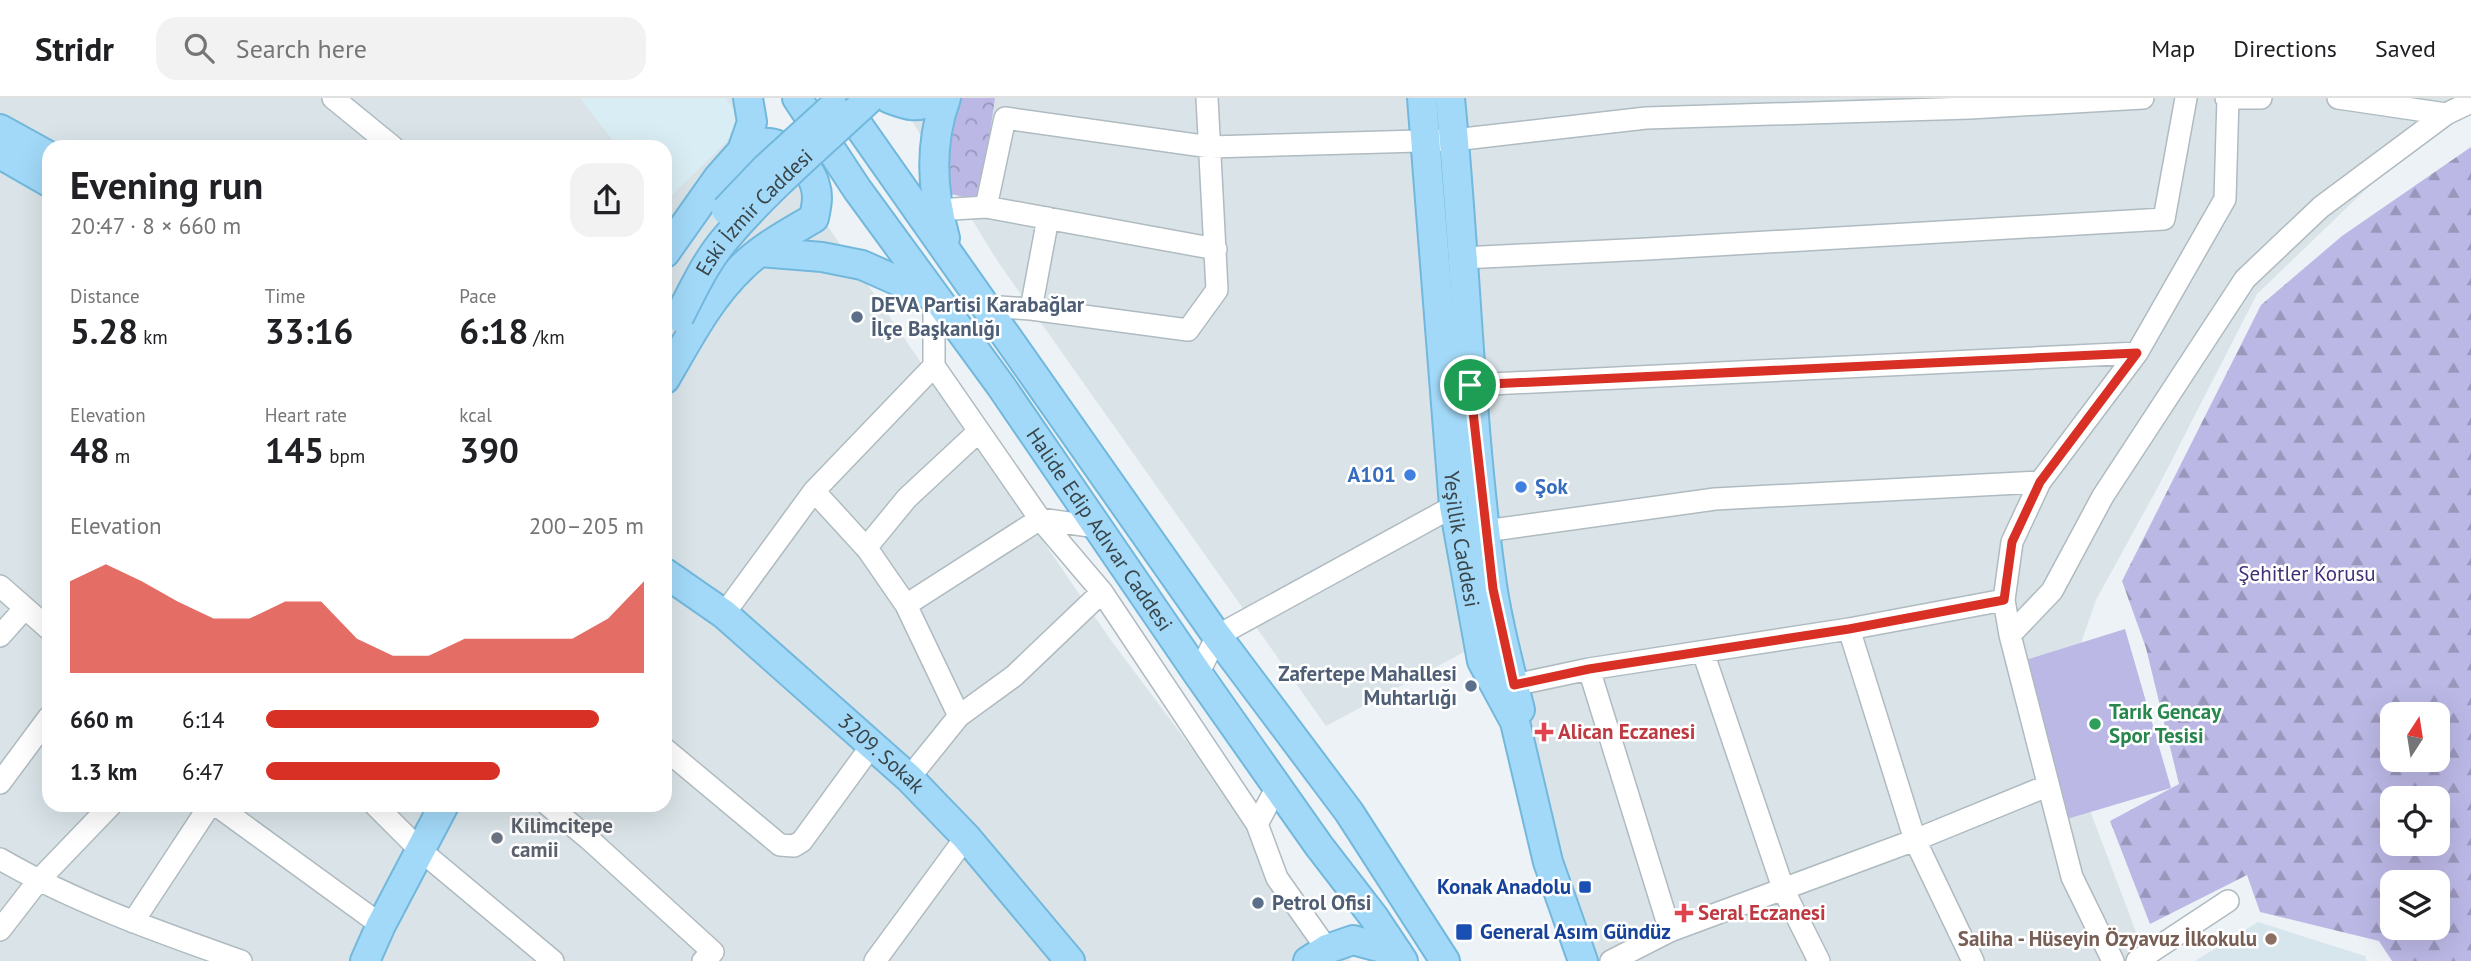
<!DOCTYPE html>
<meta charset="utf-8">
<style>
:root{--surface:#fff;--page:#f2f2f2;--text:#202124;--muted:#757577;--line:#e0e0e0;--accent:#d93025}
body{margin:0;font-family:"PT Sans",sans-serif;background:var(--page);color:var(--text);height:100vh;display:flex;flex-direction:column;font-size:26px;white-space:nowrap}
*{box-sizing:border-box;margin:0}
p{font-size:23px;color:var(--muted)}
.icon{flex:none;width:38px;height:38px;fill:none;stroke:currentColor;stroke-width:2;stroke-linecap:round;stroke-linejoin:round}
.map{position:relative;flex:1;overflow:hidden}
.drawer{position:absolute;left:42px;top:42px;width:630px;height:672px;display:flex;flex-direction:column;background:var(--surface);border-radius:21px;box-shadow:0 7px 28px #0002}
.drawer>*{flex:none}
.needle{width:46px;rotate:12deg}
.buttons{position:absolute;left:2380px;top:604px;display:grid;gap:14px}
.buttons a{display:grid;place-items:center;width:70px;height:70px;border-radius:14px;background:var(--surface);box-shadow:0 7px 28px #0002;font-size:35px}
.pin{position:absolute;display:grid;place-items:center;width:60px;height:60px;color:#fff;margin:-30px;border:4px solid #fff;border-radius:50%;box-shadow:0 2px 7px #0007}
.round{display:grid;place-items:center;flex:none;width:74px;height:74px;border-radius:21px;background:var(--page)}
.headline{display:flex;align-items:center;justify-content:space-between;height:119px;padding:0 28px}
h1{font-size:38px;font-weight:600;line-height:52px}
.stats{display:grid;grid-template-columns:repeat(3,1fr);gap:10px;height:119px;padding:7px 28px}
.stats div{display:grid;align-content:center}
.stats b{font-size:35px;font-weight:600}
.stats small{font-size:19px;font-weight:400}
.stats p{font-size:19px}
.chart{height:196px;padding:14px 28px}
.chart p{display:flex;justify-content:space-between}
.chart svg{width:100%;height:126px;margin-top:7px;fill:var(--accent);opacity:.7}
ul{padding:0 28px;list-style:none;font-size:23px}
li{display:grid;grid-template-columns:112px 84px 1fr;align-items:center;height:52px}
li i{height:18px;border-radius:9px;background:var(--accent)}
header{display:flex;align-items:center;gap:42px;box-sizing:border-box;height:98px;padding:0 35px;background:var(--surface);border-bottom:2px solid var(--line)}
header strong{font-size:33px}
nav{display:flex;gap:38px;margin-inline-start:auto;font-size:24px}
.search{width:490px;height:63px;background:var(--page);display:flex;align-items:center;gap:18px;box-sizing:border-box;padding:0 24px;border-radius:21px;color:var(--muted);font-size:26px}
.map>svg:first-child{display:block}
.residential{fill:#dae4e8;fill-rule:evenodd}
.commercial{fill:#d9eef4}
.education{fill:#d7e5ed}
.forest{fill:url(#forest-firs);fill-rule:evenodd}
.park{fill:url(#park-crowns)}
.garden{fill:#bcb8e6}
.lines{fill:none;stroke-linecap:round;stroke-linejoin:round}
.minor-casing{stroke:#afbbc0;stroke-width:24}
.major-casing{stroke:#72b8dd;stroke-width:32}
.minor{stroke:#fff;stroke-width:21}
.major{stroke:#a2d9f8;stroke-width:28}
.major-bridge-casing{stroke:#72b8dd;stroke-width:32;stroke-linecap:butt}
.major-bridge{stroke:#a2d9f8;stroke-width:28}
.route-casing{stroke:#fff;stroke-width:14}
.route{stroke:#d93025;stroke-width:9}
.service-dot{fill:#5c6f8a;stroke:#fff;stroke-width:2.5}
.shop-dot{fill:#3f7fe0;stroke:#fff;stroke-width:2.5}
.leisure-dot{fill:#2e9e5b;stroke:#fff;stroke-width:2.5}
.health-dot{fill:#e0444e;stroke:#fff;stroke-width:2.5}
.worship-dot{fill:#6b7280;stroke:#fff;stroke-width:2.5}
.transit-dot{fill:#1a4fb4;stroke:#fff;stroke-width:2.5}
.education-dot{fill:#8d6e63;stroke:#fff;stroke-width:2.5}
.labels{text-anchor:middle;stroke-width:5;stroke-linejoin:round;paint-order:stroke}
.street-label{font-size:21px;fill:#3a4549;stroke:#fff}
.service-label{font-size:21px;font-weight:bold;fill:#4e5e75;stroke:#fff;text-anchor:start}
.shop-label{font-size:21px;font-weight:bold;fill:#366cbe;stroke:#fff;text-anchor:end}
.park-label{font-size:21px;fill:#433078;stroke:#fff}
.leisure-label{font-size:21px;font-weight:bold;fill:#27864d;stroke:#fff;text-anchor:start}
.health-label{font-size:21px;font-weight:bold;fill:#be3a42;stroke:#fff;text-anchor:start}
.worship-label{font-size:21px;font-weight:bold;fill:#5b616d;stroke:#fff;text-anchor:start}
.transit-label{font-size:21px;font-weight:bold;fill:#164399;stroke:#fff;text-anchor:end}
.education-label{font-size:21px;font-weight:bold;fill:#785e54;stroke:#fff;text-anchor:end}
</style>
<header>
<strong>Stridr</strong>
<div class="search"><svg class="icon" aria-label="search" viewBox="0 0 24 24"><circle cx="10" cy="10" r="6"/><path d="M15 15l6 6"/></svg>Search here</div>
<nav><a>Map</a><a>Directions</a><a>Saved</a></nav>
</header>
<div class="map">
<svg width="2471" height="863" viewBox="0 0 2471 863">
<defs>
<pattern id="forest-firs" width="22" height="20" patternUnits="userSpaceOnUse" patternTransform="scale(1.75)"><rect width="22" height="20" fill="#bcb8e6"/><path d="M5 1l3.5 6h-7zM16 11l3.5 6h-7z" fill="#9a97bc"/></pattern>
<pattern id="park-crowns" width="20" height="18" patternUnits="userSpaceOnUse" patternTransform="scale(1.75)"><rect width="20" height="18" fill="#bcb8e6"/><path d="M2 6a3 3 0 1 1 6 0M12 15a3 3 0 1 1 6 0" fill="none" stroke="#9a97bc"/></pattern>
</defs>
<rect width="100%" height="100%" fill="#ecf2f5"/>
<!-- residential -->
<path class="residential" d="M 0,0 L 740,0 L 1110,541 L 1351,863 L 0,863 ZM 49,49 L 665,49 L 665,707 L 49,707 Z
M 898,0 L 2461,0 L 2257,196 L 2158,389 L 2096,502 L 2055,620 L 2147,863 L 1585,863 L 1492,539 L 1326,628 L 998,164 Z"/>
<!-- commercial -->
<path class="commercial" d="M 580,0 L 726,0 L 739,20 L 727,43 L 665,104 L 665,49 L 618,49 Z"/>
<!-- education -->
<path class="education" d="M 2258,824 L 2365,858 L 2367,863 L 2195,863 Z"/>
<!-- forest -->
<path class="forest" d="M 2471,49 L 2471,863 L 2392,863 L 2379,843 L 2260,814 L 2247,777 L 2150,826 L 2110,723 L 2179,686 L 2146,550 L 2122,483 L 2261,207 L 2342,138 ZM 2392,616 L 2438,616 L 2438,662 L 2392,662 ZM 2392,700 L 2438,700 L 2438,746 L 2392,746 ZM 2392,784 L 2438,784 L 2438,830 L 2392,830 Z"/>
<!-- park -->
<path class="park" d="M 957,0 L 995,0 L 980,102 L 945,95 Z"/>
<!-- garden -->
<path class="garden" d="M 2125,531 L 2171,690 L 2057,724 L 2026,562 Z"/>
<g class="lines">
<defs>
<path id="minor" d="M 333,0 L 393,49
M 2226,0 L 2261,0
M 2338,0 L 2446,16
M 986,109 L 1005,20 L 1210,49 L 1454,42 L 1646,20 L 1970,10 L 2143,0
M 937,112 L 986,109 L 1216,151
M 1462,160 L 1647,151 L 2164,121 L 2186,0
M 934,199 L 934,268 L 1040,421 L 1102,494 L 1257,726 L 1277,689
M 985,208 L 1031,211 L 1188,232 L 1217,192 L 1207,0
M 1031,211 L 1048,120
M 1470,287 L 2137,255
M 814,393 L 868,452 L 906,507 L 959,618
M 1485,433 L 1715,401 L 2040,384
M 866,450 L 907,400 L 978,334
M 0,488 L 49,531
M 906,507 L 1040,421 L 1097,429
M 724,516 L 814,393 L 934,268
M 1849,531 L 1915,742 L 1973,863
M 2010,537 L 2052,493 L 2103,398 L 2245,181 L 2321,109 L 2446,16 L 2471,4
M 0,538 L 25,510
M 1703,554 L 1784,793 L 1819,863
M 1589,571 L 1670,833
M 1198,576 L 1217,538 L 1454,408
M 1514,587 L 1589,571 L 1849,531 L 2004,502
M 665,651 L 780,747 L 794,748 L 802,743 L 872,647
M 909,680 L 959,618 L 1014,578 L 1102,494
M 0,685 L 49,619
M 216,707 L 381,827
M 375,707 L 420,752 L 553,863
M 548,707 L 590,742 L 713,854 L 703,863
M 1257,726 L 1277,780 L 1327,851
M 0,761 C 76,805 159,834 241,863
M 133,824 L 210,707
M 0,832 L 38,783 L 111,707
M 875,863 L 966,739
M 1611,863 L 1670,833 L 1915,742 L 2047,688
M 2113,863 L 2072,779 L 2010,537 L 2004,502 L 2012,444 L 2040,384 L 2137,255 L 2225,101 L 2228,0
M 2137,863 L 2228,803"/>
<g id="major">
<path id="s1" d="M 797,0 L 857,91 L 1001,288 L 1198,576 L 1319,748 L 1373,818 L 1403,863"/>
<path d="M 839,0 L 1217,538 L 1349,714 L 1445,863"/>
<path d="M 888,0 C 904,6 919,13 933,0"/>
<path id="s2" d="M 1422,0 L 1454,408 L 1482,563 L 1515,624 L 1548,764 L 1583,863"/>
<path d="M 1450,0 C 1466,162 1469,325 1492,487 C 1498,529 1510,571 1520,612"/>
<path d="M 0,31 L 49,58"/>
<path d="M 0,56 L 49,84"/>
<path d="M 945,140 C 932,94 929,46 946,0"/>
<path d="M 760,154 L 822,159 L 862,167 L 934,199"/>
<path d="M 665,155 L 718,80 L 742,53 L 752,24 L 748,0"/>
<path d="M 665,281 C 688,242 709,200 742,169 C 762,149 789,135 814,120 C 816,109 819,99 815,87 C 810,68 783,42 762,45 C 755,46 748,50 742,53"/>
<path id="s3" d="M 665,475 L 724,516 L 909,680 L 966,739 L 1070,863"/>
<path d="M 365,863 L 381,827 L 444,707"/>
<path d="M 1308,863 L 1327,851 L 1353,842 L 1397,854"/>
</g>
</defs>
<!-- minor casing -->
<use href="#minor" class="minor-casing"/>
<!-- major casing -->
<use href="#major" class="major-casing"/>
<!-- minor -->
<use href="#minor" class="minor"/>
<!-- major -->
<use href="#major" class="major"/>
<defs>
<g id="major-bridge">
<path d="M 726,112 L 766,70 L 833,9"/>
<path id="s4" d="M 679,219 C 693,192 706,163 726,140 C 769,89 822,45 870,0"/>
</g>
</defs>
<!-- major-bridge casing -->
<use href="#major-bridge" class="major-bridge-casing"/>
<!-- major-bridge -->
<use href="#major-bridge" class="major-bridge"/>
</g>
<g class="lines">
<defs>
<path id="route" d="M 2137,255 L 2040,384 L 2012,444 L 2004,502 L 1849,531 L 1589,571 L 1514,587 L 1493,491 L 1470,287 Z"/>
</defs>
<!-- route casing -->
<use href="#route" class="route-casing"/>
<!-- route -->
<use href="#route" class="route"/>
</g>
<!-- markers -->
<g class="service-dot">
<circle cx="857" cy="219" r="7"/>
<circle cx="1471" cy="588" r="7"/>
<circle cx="1258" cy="805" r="7"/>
</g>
<g class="shop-dot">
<circle cx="1410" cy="377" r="7"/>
<circle cx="1521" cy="389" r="7"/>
</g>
<circle class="leisure-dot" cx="2095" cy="626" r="7"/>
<g class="health-dot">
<path d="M1540.5 623.5h7v7h7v7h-7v7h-7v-7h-7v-7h7z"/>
<path d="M1680.5 804.5h7v7h7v7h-7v7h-7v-7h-7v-7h7z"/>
</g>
<circle class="worship-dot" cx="497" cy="740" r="7"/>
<g class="transit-dot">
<rect x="1578" y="782" width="14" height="14" rx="3.5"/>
<rect x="1455" y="825" width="18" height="18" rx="3.5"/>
</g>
<circle class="education-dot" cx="2271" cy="841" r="7"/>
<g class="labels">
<!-- street labels -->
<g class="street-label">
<text dy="7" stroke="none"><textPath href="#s4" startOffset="130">Eski İzmir Caddesi</textPath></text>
<text dy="7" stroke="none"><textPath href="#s1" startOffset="527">Halide Edip Adıvar Caddesi</textPath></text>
<text dy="7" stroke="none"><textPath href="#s2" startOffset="443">Yeşillik Caddesi</textPath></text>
<text dy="7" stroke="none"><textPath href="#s3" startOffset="282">3209. Sokak</textPath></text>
</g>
<!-- service labels -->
<g class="service-label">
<text x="871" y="214">DEVA Partisi Karabağlar<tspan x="871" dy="24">İlçe Başkanlığı</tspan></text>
<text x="1457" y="583" text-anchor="end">Zafertepe Mahallesi<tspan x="1457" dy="24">Muhtarlığı</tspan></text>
<text x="1272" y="812">Petrol Ofisi</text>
</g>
<!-- shop labels -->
<g class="shop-label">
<text x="1396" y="384">A101</text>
<text x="1535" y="396" text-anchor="start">Şok</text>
</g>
<!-- park labels -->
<g class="park-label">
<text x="2307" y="483">Şehitler Korusu</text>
</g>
<!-- leisure labels -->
<g class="leisure-label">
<text x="2109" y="621">Tarık Gencay<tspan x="2109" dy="24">Spor Tesisi</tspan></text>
</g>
<!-- health labels -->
<g class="health-label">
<text x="1558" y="641">Alican Eczanesi</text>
<text x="1698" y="822">Seral Eczanesi</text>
</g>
<!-- worship labels -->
<g class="worship-label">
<text x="511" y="735">Kilimcitepe<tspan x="511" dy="24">camii</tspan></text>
</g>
<!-- transit labels -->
<g class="transit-label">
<text x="1571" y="796">Konak Anadolu</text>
<text x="1480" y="841" text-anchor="start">General Asım Gündüz</text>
</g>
<!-- education labels -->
<g class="education-label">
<text x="2257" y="848">Saliha - Hüseyin Özyavuz İlkokulu</text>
</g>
</g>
</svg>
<div class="buttons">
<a><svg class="needle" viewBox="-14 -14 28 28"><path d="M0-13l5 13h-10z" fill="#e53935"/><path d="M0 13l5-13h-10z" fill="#757577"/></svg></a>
<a><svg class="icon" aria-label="locate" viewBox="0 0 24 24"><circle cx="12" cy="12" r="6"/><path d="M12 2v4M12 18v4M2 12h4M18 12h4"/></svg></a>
<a><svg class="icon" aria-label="layers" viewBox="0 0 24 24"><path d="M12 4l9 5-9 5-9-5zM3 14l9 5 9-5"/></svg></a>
</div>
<div class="pin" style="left:1470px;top:287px;background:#1e9e55"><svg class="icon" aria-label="arrive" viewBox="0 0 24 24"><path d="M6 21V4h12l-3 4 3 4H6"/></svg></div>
<section class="drawer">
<div class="headline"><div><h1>Evening run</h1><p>20:47 · 8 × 660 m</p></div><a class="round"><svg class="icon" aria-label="share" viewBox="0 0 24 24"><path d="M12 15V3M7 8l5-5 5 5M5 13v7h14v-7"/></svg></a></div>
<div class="stats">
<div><p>Distance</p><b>5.28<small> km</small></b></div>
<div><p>Time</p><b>33:16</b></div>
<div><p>Pace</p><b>6:18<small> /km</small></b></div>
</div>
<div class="stats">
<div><p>Elevation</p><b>48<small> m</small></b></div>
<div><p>Heart rate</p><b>145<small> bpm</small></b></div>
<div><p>kcal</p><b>390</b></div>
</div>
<div class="chart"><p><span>Elevation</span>200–205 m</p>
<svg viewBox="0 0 160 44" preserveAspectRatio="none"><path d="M0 44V12L10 6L20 12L30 19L40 25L50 25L60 19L70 19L80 32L90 38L100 38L110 32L120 32L130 32L140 32L150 25L160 12V44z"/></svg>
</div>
<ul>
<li><b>660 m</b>6:14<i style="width:88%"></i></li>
<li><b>1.3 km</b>6:47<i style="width:62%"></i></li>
</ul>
</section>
</div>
